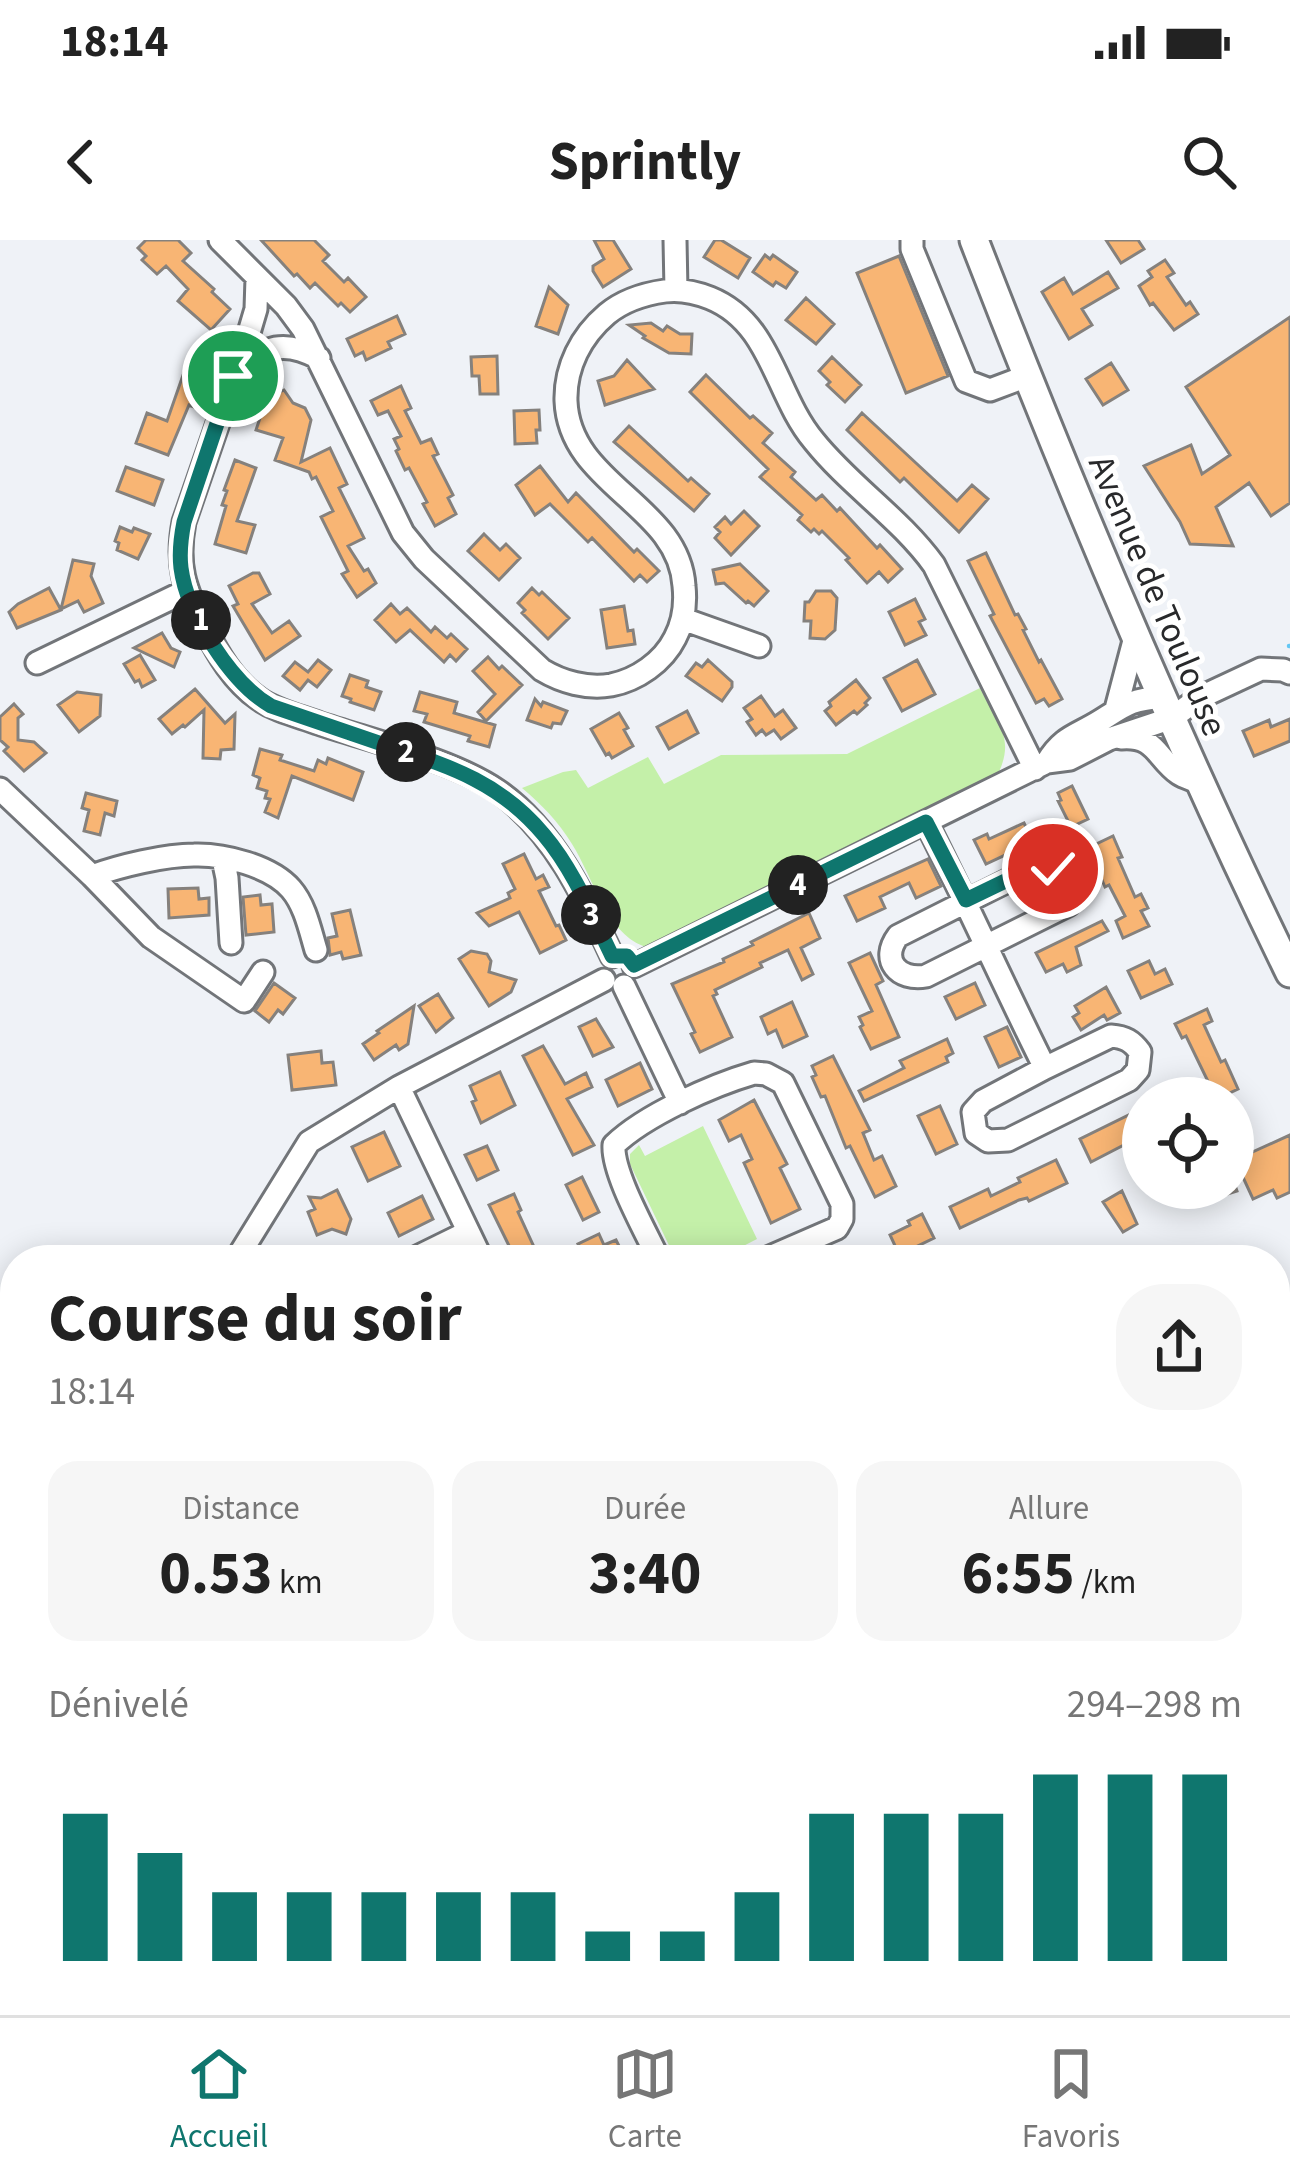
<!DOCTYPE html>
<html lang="fr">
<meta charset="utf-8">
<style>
:root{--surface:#fff;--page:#f6f6f6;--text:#222;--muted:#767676;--line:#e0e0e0;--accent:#0f766e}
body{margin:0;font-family:"Source Sans 3",sans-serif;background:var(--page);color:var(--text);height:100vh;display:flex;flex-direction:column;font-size:45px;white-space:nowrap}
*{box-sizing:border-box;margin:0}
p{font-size:39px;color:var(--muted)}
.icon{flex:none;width:66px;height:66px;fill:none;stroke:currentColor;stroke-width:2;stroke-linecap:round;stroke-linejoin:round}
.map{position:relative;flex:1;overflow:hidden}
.panel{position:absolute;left:0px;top:1005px;width:1290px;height:771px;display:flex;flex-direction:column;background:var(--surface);border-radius:48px 48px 0 0;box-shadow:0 6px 30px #0003}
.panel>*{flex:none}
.tools{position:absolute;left:1122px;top:837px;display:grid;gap:24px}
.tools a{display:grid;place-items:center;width:132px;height:132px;border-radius:50%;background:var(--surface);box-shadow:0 6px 30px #0003;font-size:60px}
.pin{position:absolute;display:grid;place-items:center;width:102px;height:102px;color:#fff;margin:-51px;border:6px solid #fff;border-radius:50%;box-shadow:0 3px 12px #0007}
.km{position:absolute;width:60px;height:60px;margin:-30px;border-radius:50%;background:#222;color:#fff;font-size:33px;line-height:60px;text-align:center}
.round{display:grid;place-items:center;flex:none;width:126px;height:126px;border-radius:48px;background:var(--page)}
.overview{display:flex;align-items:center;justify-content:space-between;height:204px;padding:0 48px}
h1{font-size:66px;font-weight:700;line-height:90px}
.figures{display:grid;grid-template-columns:repeat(3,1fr);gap:18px;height:204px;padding:12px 48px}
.figures div{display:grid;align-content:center;border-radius:30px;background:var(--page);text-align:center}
.figures b{font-size:60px;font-weight:700}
.figures small{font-size:33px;font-weight:400}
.figures p{font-size:33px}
.chart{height:336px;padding:24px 48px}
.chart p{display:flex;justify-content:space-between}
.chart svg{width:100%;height:216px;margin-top:12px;stroke:var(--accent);stroke-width:6}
.status{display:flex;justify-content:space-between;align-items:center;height:84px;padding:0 60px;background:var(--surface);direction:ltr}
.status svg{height:33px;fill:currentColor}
header{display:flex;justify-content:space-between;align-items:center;height:156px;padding:0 48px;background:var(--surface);font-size:54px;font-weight:700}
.tabs{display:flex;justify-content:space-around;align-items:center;height:168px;border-top:3px solid var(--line);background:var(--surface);font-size:33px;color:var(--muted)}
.tabs a{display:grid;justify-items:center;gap:6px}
.tabs .current{color:var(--accent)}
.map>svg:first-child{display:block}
.green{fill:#c4f0a9}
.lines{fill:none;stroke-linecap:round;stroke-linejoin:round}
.stream{stroke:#63c7f4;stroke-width:4.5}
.building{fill:#f8b574;stroke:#85817d;stroke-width:3}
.minor-casing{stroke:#727579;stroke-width:27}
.major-casing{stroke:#727579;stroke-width:33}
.minor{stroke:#fff;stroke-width:21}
.major{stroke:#fff;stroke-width:27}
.route-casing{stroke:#fff;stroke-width:24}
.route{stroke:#0f766e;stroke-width:15}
.labels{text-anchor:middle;stroke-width:10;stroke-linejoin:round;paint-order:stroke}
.street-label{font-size:36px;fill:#28292b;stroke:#fff}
</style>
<div class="status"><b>18:14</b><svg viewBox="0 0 49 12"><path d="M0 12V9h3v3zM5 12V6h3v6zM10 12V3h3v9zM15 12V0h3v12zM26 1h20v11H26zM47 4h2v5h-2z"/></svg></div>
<header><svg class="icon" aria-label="back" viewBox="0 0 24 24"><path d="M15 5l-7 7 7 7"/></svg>Sprintly<svg class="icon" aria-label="search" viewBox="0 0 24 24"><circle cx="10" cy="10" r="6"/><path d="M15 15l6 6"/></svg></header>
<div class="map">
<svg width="1290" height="1775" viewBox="0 0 1290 1775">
<rect width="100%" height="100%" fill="#eff2f7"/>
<!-- green -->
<path class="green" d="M 980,448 C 999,486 1017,499 995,540 L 647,707 C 608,697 593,637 572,604 C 558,581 542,565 522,548 L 563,532 L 576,530 L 588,548 L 648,517 L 664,544 L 721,515 L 847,514 Z
M 703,886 L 757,999 L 716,1020 L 676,1020 L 630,924 L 630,914 L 639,905 L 645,916 Z"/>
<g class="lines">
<!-- stream -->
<path class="stream" d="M 1289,406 L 1290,406"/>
</g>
<!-- building -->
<path class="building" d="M 146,0 L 178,0 L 191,13 L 183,21 L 214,49 L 212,52 L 230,69 L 211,90 L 178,61 L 188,49 L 166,26 L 157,34 L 142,20 L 146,16 L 138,8 Z
M 261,0 L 314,0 L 329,15 L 323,21 L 344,42 L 348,38 L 366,57 L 350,72 L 341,63 L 338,66 L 315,43 L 310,48 L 297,34 L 294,36 Z
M 594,0 L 613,0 L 631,29 L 603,47 L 593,31 L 593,26 L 604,19 Z
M 715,0 L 721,0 L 750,18 L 738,38 L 704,17 Z
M 1106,0 L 1138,0 L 1144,9 L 1121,23 Z
M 765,15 L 770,19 L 773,15 L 797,32 L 786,48 L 776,42 L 773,46 L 753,32 Z
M 899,16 L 948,136 L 906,153 L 857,33 Z
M 1165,20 L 1174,33 L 1167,37 L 1186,65 L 1190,62 L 1198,74 L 1174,90 L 1153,63 L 1150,65 L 1139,46 L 1152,37 L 1148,31 Z
M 1108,32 L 1118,48 L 1082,69 L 1092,85 L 1069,99 L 1042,52 L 1064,38 L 1073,54 Z
M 549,47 L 568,65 L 558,94 L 536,86 Z
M 806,58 L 834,84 L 816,104 L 786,80 Z
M 397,76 L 405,94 L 388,102 L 391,108 L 366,120 L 363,112 L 355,116 L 347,99 Z
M 1290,77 L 1290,263 L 1271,276 L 1249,243 L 1216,267 L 1233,306 L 1190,304 L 1180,282 L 1144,226 L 1191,205 L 1202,234 L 1230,215 L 1186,147 Z
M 651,83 L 663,91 L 667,86 L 680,94 L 692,94 L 691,114 L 669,113 L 643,98 L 645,96 L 629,85 Z
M 497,116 L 498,154 L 480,154 L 479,136 L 472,136 L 471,117 Z
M 832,117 L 861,145 L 845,162 L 827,145 L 830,142 L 819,131 Z
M 189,118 L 214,126 L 199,169 L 189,165 L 168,215 L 136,203 L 147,173 L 167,181 Z
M 627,120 L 654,149 L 605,165 L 598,141 L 614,136 Z
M 1111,123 L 1128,150 L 1103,165 L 1086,139 Z
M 706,135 L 750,178 L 753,176 L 772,193 L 763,203 L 795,232 L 791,237 L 816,260 L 822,255 L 837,271 L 840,268 L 877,308 L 880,305 L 902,329 L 888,342 L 879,332 L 867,343 L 846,320 L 849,318 L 822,291 L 819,294 L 814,289 L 811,292 L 798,280 L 802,275 L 760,237 L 768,229 L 690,152 Z
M 401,146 L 411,168 L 405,171 L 421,203 L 431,199 L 438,214 L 433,216 L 453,255 L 448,258 L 456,274 L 435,286 L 423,264 L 427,262 L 409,228 L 405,230 L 396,211 L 399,209 L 394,199 L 401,196 L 388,171 L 378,175 L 371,161 Z
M 276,148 L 279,152 L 284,150 L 293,163 L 305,168 L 311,180 L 301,222 L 330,208 L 347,244 L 339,248 L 364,298 L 348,306 L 364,331 L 368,329 L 376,343 L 357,357 L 342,334 L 348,331 L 321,277 L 333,271 L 316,237 L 312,239 L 309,232 L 275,220 L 283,198 L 256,190 L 264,166 L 259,156 Z
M 539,170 L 540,190 L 536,190 L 537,203 L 515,204 L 514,171 Z
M 862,173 L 957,261 L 972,245 L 988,259 L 959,292 L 904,238 L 900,242 L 847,190 Z
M 629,186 L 688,241 L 691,238 L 709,254 L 694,271 L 614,202 Z
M 235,220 L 256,228 L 237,281 L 255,285 L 246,313 L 215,304 L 226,266 L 222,265 L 227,251 L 224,250 Z
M 540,226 L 568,262 L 576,253 L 634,312 L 637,309 L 659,331 L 647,342 L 640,335 L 634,341 L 592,298 L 588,302 L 550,264 L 535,275 L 516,245 Z
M 126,227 L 163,240 L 154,265 L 117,251 Z
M 744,271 L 759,286 L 731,315 L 715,298 L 720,292 L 715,287 L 725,277 L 731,284 Z
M 120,287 L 132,292 L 134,288 L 150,294 L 138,319 L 117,310 L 119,303 L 115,301 Z
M 484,294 L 500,310 L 506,304 L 520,318 L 499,340 L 468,311 Z
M 986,313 L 1015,375 L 1018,374 L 1026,389 L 1023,390 L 1039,422 L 1041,420 L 1062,459 L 1049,466 L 1044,459 L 1036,463 L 990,376 L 994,374 L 968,321 Z
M 73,320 L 94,324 L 91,336 L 103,363 L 84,372 L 78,361 L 61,369 Z
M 740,324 L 768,351 L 754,366 L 748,361 L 746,363 L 724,343 L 716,344 L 713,330 Z
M 253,333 L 259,333 L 270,354 L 252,364 L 272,393 L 289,381 L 300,396 L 265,420 L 233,366 L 238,364 L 229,346 Z
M 49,348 L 61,370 L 17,388 L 9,372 L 18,364 Z
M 532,348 L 539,355 L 542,352 L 569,378 L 548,399 L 522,373 L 525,370 L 518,363 Z
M 816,351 L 831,351 L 837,358 L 835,390 L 825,399 L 810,398 L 811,381 L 804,381 L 805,362 L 809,362 Z
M 915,359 L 925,379 L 919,382 L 926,395 L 905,405 L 889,372 Z
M 391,364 L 400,374 L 407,368 L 431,392 L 435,387 L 447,398 L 451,394 L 467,409 L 456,421 L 450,415 L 444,422 L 410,390 L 396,402 L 375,380 Z
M 624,366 L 628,391 L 633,390 L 635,404 L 607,408 L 601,370 Z
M 162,393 L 171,408 L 180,412 L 174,427 L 134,408 Z
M 140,415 L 155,440 L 142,447 L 139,440 L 135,442 L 124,424 Z
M 488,417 L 499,429 L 502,426 L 522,445 L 486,481 L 478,472 L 495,454 L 473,431 Z
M 318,420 L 331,430 L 317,447 L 308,440 L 300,450 L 283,436 L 295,422 L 308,432 Z
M 708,420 L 732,442 L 732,447 L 722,461 L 686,436 L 696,423 L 702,427 Z
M 917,420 L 935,454 L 902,471 L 884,438 Z
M 350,435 L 368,441 L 366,447 L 381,452 L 374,470 L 350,462 L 351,459 L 342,456 Z
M 856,440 L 870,458 L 865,463 L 867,465 L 857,474 L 854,471 L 836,485 L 825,471 L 831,466 L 829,462 Z
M 195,449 L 225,483 L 235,474 L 234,509 L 221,510 L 220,519 L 203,518 L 204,470 L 185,487 L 183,485 L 172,494 L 159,479 Z
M 77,452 L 101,455 L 100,476 L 79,492 L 58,465 Z
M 420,452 L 457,462 L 454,473 L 495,485 L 489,507 L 468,501 L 470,496 L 424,482 L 427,474 L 414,471 Z
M 761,456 L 775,476 L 783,470 L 796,488 L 781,499 L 774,490 L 766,495 L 762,490 L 756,495 L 747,482 L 752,479 L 744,468 Z
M 535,459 L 541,466 L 543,462 L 567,471 L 561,484 L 553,483 L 551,488 L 527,480 Z
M 14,464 L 23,474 L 18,478 L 18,500 L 34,502 L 46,513 L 24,531 L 4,511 L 8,507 L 0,500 L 0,477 Z
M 687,471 L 698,493 L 669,509 L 657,487 Z
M 619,473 L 628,488 L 624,490 L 633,506 L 612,518 L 609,513 L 606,515 L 591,489 Z
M 1290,479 L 1290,501 L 1254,516 L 1243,491 L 1269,480 L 1271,487 Z
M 260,509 L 282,515 L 280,520 L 314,531 L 318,520 L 326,524 L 328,518 L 363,532 L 353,560 L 292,536 L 278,578 L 265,572 L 270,559 L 265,558 L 267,551 L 257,548 L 260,538 L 253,535 Z
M 1072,546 L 1088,579 L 1071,587 L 1058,561 L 1061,560 L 1058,553 Z
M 86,553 L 117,561 L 114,576 L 105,573 L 100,595 L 84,591 L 89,570 L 82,568 Z
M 1024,583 L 1033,602 L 986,624 L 974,600 L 987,594 L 989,599 Z
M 1113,596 L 1122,617 L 1118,618 L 1135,657 L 1141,654 L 1148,668 L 1141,671 L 1149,686 L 1123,698 L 1116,681 L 1125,676 L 1109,645 L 1105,647 L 1088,608 Z
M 524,614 L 536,639 L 543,635 L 549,647 L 539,651 L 556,686 L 559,685 L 566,700 L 540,713 L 519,672 L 489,686 L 477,673 L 510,658 L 508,653 L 515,649 L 503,624 Z
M 928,619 L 941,646 L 916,658 L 909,643 L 880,657 L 885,668 L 857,681 L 845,656 Z
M 198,648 L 199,659 L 209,658 L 209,675 L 169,678 L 168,649 Z
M 260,655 L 261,665 L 272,664 L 274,692 L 246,695 L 243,657 Z
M 350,670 L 361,715 L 343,719 L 341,712 L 330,715 L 328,698 L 337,696 L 332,674 Z
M 809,673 L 820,698 L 801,708 L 813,734 L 802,740 L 788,710 L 760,723 L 762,727 L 715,750 L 717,754 L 713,756 L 732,797 L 700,812 L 691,794 L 695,792 L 672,744 L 724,722 L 723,719 L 753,705 L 751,702 Z
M 1102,681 L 1108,691 L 1076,707 L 1081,725 L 1067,732 L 1063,724 L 1046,732 L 1036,713 Z
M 471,711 L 487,714 L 491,721 L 489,732 L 516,740 L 511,752 L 489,766 L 459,719 Z
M 870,713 L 883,741 L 876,745 L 899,797 L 871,809 L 860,787 L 863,785 L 859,777 L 872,771 L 849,723 Z
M 1149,721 L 1155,734 L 1165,729 L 1172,744 L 1141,758 L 1128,731 Z
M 274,743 L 295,758 L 283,774 L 278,770 L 269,782 L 255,771 Z
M 975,743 L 985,765 L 956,779 L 945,757 Z
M 1106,747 L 1120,773 L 1107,780 L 1104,775 L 1081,790 L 1073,777 L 1079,773 L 1075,766 Z
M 438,754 L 453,778 L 436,792 L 419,766 Z
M 792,762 L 807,796 L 783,807 L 776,790 L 768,794 L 761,777 Z
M 414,766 L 408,804 L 399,810 L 396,805 L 374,820 L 363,804 L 379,793 L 377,791 Z
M 1207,769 L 1212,781 L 1204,785 L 1221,822 L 1225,820 L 1238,849 L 1219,858 L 1216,858 L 1186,796 L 1182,798 L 1175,784 Z
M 596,779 L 613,807 L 593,816 L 579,787 Z
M 1007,787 L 1021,817 L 999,827 L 985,797 Z
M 947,799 L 953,813 L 946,817 L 948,822 L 864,861 L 859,851 L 904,828 L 900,821 Z
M 543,806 L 565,844 L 586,833 L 592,847 L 567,859 L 594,905 L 573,915 L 523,816 Z
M 321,811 L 322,823 L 333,822 L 336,845 L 292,850 L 288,815 Z
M 833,816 L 870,890 L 863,893 L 874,920 L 882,916 L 896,946 L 875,957 L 850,906 L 846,908 L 825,856 L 821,857 L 812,837 L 816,835 L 812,826 Z
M 640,823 L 652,849 L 618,866 L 606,840 Z
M 500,832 L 515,865 L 481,883 L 472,862 L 476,860 L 470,846 Z
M 754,860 L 787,924 L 780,928 L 800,969 L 771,983 L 744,923 L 752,919 L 741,895 L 729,901 L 719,880 Z
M 940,866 L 957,904 L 936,914 L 918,876 Z
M 1143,868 L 1143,895 L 1091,922 L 1080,899 Z
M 384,892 L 400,926 L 368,941 L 352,907 Z
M 1290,895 L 1290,952 L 1277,958 L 1273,950 L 1253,959 L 1235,920 Z
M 487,906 L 498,930 L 477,940 L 465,915 Z
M 1056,920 L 1067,943 L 1029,961 L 1027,958 L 1019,960 L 960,988 L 950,967 L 988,949 L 991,956 L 1020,942 L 1018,938 Z
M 582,937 L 599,972 L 583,980 L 566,945 Z
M 1187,948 L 1236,948 L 1237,951 L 1193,965 Z
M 337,950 L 351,979 L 346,994 L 332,989 L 317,995 L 308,972 L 315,969 L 309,957 L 321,958 Z
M 1122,951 L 1137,984 L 1123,992 L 1103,962 Z
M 514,954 L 521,970 L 518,972 L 540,1020 L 516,1020 L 489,965 Z
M 422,956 L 433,979 L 399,996 L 388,973 Z
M 922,974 L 934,998 L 905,1012 L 902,1008 L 897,1010 L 890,995 L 910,985 L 908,981 Z
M 599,994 L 604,1005 L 616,1000 L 626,1020 L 573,1020 L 584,1015 L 578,1004 Z
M 1290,1208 L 1290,1246 L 1275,1254 L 1275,1216 Z
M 6,1496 L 15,1537 L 15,1582 L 10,1583 L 0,1543 L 0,1497 Z
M 15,1664 L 15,1709 L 0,1733 L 0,1687 Z
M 587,1761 L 631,1761 L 644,1775 L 600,1775 Z"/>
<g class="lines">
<defs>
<path id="minor" d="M 220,0 L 286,66 L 303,89 L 403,293 L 424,319 L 542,430 C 562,442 587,449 611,445 C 637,440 663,422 675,398 C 684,381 686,365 684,346 C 679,265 569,245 566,161 C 565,127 581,96 607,74 C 624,60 644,54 665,51 C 681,49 695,52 710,58 C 772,83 775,155 814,201 C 850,246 900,278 934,325 L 1035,529
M 675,0 L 676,50
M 912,0 L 912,9 L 966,141 L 990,150 L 1027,136
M 257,38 L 256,69 L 248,96 L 184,282 C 176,325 184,348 204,387 C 218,414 233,441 259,459 C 276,471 299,476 318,483 C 372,501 453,520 498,551 C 553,590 584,656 612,716
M 238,132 C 264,105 285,100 319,118
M 683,379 L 759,406
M 37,423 L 186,351
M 1116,469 L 1135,397
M 1121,498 C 1156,495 1156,518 1179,534 C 1185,538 1192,539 1198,542
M 1047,522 C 1063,496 1076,496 1100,481 C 1127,464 1130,460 1163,457
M 0,549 L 92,636 L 151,697 L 244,761 L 263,732
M 926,582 C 967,663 1004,746 1045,828 L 983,861 L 973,872 L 976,893 L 988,901 L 1008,900 L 1129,840 L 1138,830 L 1140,812 C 1132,801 1125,797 1111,796 L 1045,828
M 223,619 L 227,638 L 231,703
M 1031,629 C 1056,629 1077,634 1068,665 L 926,736 C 898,741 880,720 898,696 Z
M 92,636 C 119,626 165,615 194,615 C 224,614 271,626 291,649 C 305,665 310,690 316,710
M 634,726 L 1047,522 L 1070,519 L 1109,499 L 1172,478 L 1199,458 L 1261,429 L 1283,430 L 1290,433
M 624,746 L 680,863
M 399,847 L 482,1020
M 236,1020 L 309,902 L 399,847 L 604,740
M 411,1020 L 468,992
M 659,1020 C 646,992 612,933 614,905 C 645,875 713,845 754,833 L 766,834 L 783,843 L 842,964 L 842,979 L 837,988 L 763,1020
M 1275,1169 L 1290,1162
M 1275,1371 L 1290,1365
M 0,1401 L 15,1376
M 0,1456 L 15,1466
M 526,1761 L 539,1775
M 1170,1767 L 1174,1775
M 278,1775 L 293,1761"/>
<path id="major" d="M 974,0 C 1070,248 1173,494 1290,733"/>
</defs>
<!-- minor casing -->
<use href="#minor" class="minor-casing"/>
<!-- major casing -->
<use href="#major" class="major-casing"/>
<!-- minor -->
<use href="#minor" class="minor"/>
<!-- major -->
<use href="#major" class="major"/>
</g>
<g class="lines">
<defs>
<path id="route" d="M 233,136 L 184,282 C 181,297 179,312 181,328 C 187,374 231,443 271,466 C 309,479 347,492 385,505 C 448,526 499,541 544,595 C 573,629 592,675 612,716 L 627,716 L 634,725 L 926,582 L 966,660 L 1030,629 L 1053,629"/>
</defs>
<!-- route casing -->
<use href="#route" class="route-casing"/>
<!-- route -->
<use href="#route" class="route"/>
</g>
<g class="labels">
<!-- street labels -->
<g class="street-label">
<text transform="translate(1159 355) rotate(67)" y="13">Avenue de Toulouse</text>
</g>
</g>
</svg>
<div class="tools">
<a><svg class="icon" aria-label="locate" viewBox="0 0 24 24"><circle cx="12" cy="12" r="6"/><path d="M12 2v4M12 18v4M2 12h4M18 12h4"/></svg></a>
</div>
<div class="pin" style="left:233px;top:136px;background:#1e9e55"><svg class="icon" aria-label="arrive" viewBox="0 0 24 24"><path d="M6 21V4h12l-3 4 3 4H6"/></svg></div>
<div class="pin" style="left:1053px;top:629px;background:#d93025"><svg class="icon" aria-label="check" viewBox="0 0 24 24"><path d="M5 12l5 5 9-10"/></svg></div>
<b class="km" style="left:201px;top:380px">1</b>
<b class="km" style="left:406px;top:512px">2</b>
<b class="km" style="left:591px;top:675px">3</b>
<b class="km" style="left:798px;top:645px">4</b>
<section class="panel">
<div class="overview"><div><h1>Course du soir</h1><p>18:14</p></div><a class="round"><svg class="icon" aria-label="share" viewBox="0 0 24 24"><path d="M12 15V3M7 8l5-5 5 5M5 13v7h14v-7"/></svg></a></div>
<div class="figures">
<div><p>Distance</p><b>0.53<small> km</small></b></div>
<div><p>Durée</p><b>3:40</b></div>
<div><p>Allure</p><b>6:55<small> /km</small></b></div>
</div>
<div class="chart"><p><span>Dénivelé</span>294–298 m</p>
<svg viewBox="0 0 160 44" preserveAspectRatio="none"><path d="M5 44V14M15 44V22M25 44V30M35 44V30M45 44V30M55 44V30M65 44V30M75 44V38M85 44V38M95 44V30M105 44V14M115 44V14M125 44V14M135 44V6M145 44V6M155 44V6"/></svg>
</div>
</section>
</div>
<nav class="tabs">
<a class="current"><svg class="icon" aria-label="home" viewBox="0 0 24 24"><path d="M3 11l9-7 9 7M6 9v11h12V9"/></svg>Accueil</a>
<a><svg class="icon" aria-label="map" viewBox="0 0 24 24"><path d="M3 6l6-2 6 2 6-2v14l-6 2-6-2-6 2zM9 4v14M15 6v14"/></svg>Carte</a>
<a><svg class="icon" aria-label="saved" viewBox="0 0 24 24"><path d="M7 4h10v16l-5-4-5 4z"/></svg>Favoris</a>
</nav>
